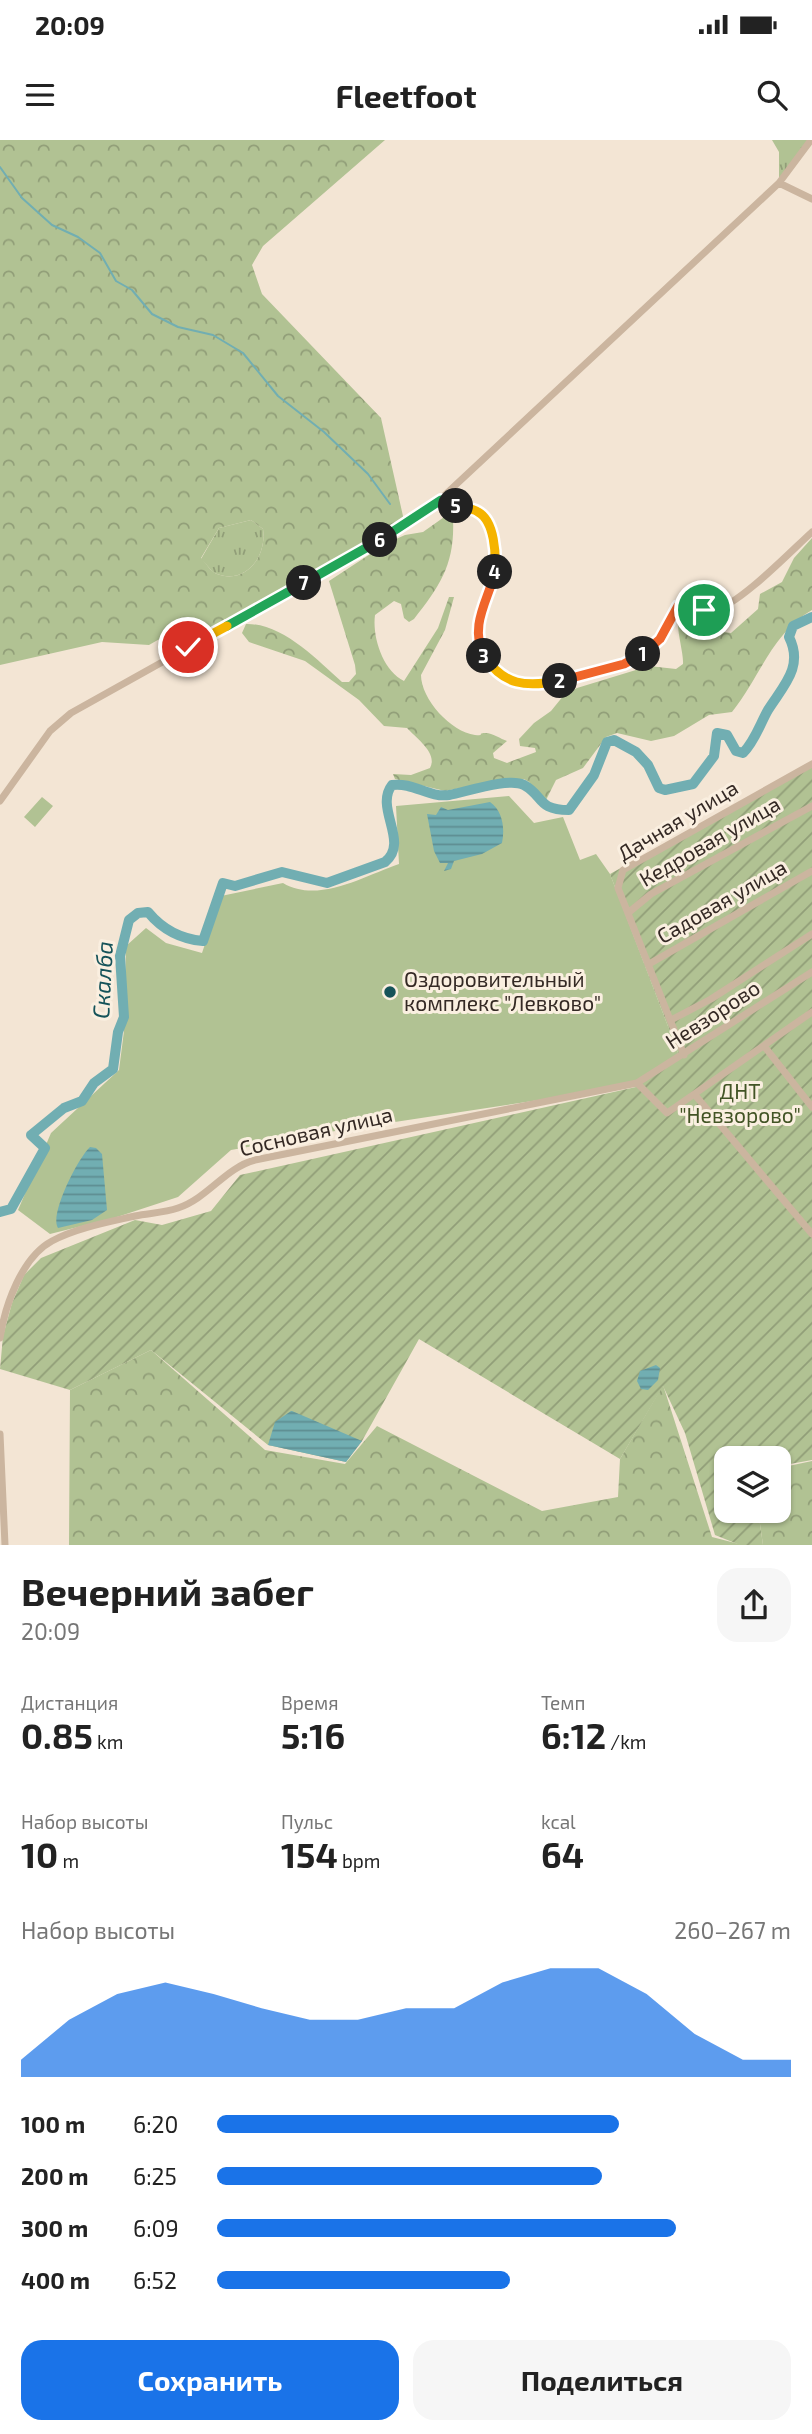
<!DOCTYPE html>
<html lang="ru">
<meta charset="utf-8">
<style>
:root{--surface:#fff;--page:#f6f6f6;--text:#222;--muted:#767676;--accent:#1a73e8}
body{margin:0;font-family:"Exo 2",sans-serif;background:var(--page);color:var(--text);height:100vh;display:flex;flex-direction:column;font-size:26px;white-space:nowrap}
*{box-sizing:border-box;margin:0}
p{font-size:23px;color:var(--muted)}
.icon{flex:none;width:38px;height:38px;fill:none;stroke:currentColor;stroke-width:2;stroke-linecap:round;stroke-linejoin:round}
.map{position:relative;height:1405px;overflow:hidden}
.panel{display:flex;flex-direction:column;background:var(--surface);flex:1}
.panel>*{flex:none}
.controls{position:absolute;left:714px;top:1306px;display:grid;gap:14px}
.controls a{display:grid;place-items:center;width:77px;height:77px;border-radius:14px;background:var(--surface);box-shadow:0 2px 5px #0004;font-size:35px}
.pin{position:absolute;display:grid;place-items:center;width:60px;height:60px;color:#fff;margin:-30px;border:4px solid #fff;border-radius:50%;box-shadow:0 2px 7px #0007}
.km{position:absolute;width:35px;height:35px;margin:-18px;border-radius:50%;background:#222;color:#fff;font-size:19px;line-height:35px;text-align:center}
.round{display:grid;place-items:center;flex:none;width:74px;height:74px;border-radius:21px;background:var(--page)}
.overview{display:flex;align-items:center;justify-content:space-between;height:119px;padding:0 21px}
h1{font-size:38px;font-weight:700;line-height:52px}
.figures{display:grid;grid-template-columns:repeat(3,1fr);gap:10px;height:119px;padding:7px 21px}
.figures div{display:grid;align-content:center}
.figures b{font-size:35px;font-weight:700}
.figures small{font-size:19px;font-weight:400}
.figures p{font-size:19px}
.chart{height:196px;padding:14px 21px}
.chart p{display:flex;justify-content:space-between}
.chart svg{width:100%;height:126px;margin-top:7px;fill:var(--accent);opacity:.7}
.button{display:flex;gap:14px;margin-top:auto;padding:14px 21px}
.button a{flex:1;height:80px;border-radius:21px;background:var(--accent);color:#fff;font-size:28px;font-weight:700;line-height:80px;text-align:center}
.button a+a{background:var(--page);color:var(--text)}
ul{padding:0 21px;list-style:none;font-size:23px}
li{display:grid;grid-template-columns:112px 84px 1fr;align-items:center;height:52px}
li i{height:18px;border-radius:9px;background:var(--accent)}
.status{display:flex;justify-content:space-between;align-items:center;height:49px;padding:0 35px;background:var(--surface);direction:ltr}
.status svg{height:19px;fill:currentColor}
header{display:flex;justify-content:space-between;align-items:center;height:91px;padding:0 21px;background:var(--surface);font-size:32px;font-weight:700}
.map>svg:first-child{display:block}
.grass{fill:url(#grass-tufts)}
.forest{fill:url(#forest-crowns);fill-rule:evenodd}
.park{fill:#b1c293}
.garden{fill:url(#garden-furrows)}
.water{fill:url(#water-rules)}
.lines{fill:none;stroke-linecap:round;stroke-linejoin:round}
.stream{stroke:#71aeb2;stroke-width:2}
.river{stroke:#71aeb2;stroke-width:10}
.minor{stroke:#cbb59f;stroke-width:7}
.split-1-casing{stroke:#fff;stroke-width:14}
.split-2-casing{stroke:#fff;stroke-width:14}
.split-3-casing{stroke:#fff;stroke-width:14}
.split-4-casing{stroke:#fff;stroke-width:14}
.split-5-casing{stroke:#fff;stroke-width:14}
.split-6-casing{stroke:#fff;stroke-width:14}
.split-7-casing{stroke:#fff;stroke-width:14}
.split-8-casing{stroke:#fff;stroke-width:14}
.split-9-casing{stroke:#fff;stroke-width:14}
.split-1{stroke:#f0652b;stroke-width:9}
.split-2{stroke:#f0652b;stroke-width:9}
.split-3{stroke:#f5b400;stroke-width:9}
.split-4{stroke:#f0652b;stroke-width:9}
.split-5{stroke:#f5b400;stroke-width:9}
.split-6{stroke:#22a559;stroke-width:9}
.split-7{stroke:#22a559;stroke-width:9}
.split-8{stroke:#22a559;stroke-width:9}
.split-9{stroke:#f5b400;stroke-width:9}
.poi-dot{fill:#165359;stroke:#faefe0;stroke-width:2.5}
.labels{text-anchor:middle;stroke-width:6;stroke-linejoin:round;paint-order:stroke}
.street-label{font-size:21px;fill:#342924;stroke:#faefe0}
.poi-label{font-size:21px;fill:#342924;stroke:#faefe0;text-anchor:start}
.park-label{font-size:21px;fill:#425425;stroke:#faefe0}
.water-label{font-size:23px;font-style:italic;fill:#165359;stroke:#faefe0}
</style>
<div class="status"><b>20:09</b><svg viewBox="0 0 49 12"><path d="M0 12V9h3v3zM5 12V6h3v6zM10 12V3h3v9zM15 12V0h3v12zM26 1h20v11H26zM47 4h2v5h-2z"/></svg></div>
<header><svg class="icon" aria-label="menu" viewBox="0 0 24 24"><path d="M4 6h16M4 12h16M4 18h16"/></svg>Fleetfoot<svg class="icon" aria-label="search" viewBox="0 0 24 24"><circle cx="10" cy="10" r="6"/><path d="M15 15l6 6"/></svg></header>
<div class="map">
<svg width="812" height="1405" viewBox="0 0 812 1405">
<defs>
<pattern id="grass-tufts" width="24" height="20" patternUnits="userSpaceOnUse" patternTransform="scale(1.75)"><rect width="24" height="20" fill="#b1c293"/><path d="M3 7l-1-3M5 7V3M7 7l1-3M15 17l-1-3M17 17v-4M19 17l1-3" fill="none" stroke="#919e78"/></pattern>
<pattern id="forest-crowns" width="20" height="18" patternUnits="userSpaceOnUse" patternTransform="scale(1.75)"><rect width="20" height="18" fill="#b1c293"/><path d="M2 6a3 3 0 1 1 6 0M12 15a3 3 0 1 1 6 0" fill="none" stroke="#919e78"/></pattern>
<pattern id="garden-furrows" width="10" height="10" patternUnits="userSpaceOnUse" patternTransform="scale(1.75)"><rect width="10" height="10" fill="#b1c293"/><path d="M-1 1l2-2M0 10L10 0M9 11l2-2" fill="none" stroke="#919e78"/></pattern>
<pattern id="water-rules" width="6" height="5" patternUnits="userSpaceOnUse" patternTransform="scale(1.75)"><rect width="6" height="5" fill="#71aeb2"/><path d="M0 2.5h6" fill="none" stroke="#5e8e91"/></pattern>
</defs>
<rect width="100%" height="100%" fill="#f3e5d4"/>
<!-- grass -->
<path class="grass" d="M 772,0 L 811,0 L 779,43 L 779,12 Z
M 251,380 L 263,389 C 267,416 246,445 217,434 C 211,432 206,423 201,419 L 219,388 Z"/>
<!-- forest -->
<path class="forest" d="M 0,0 L 385,0 L 263,106 L 252,125 L 262,154 L 381,278 L 405,385 L 188,507 L 177,489 L 149,505 L 102,502 L 0,525 ZM 251,380 L 263,389 C 267,416 246,445 217,434 C 211,432 206,423 201,418 L 219,388 Z
M 447,375 L 453,379 C 455,423 441,445 414,479 L 409,482 L 404,478 L 401,464 L 394,461 L 375,475 C 372,497 383,531 404,541 L 438,488 L 449,457 L 454,457 L 445,490 L 421,535 C 421,559 451,592 475,595 C 486,596 476,593 486,593 C 492,593 501,599 507,601 L 493,613 L 494,618 L 507,623 L 536,612 L 535,608 L 520,606 L 519,599 L 534,583 L 551,571 L 564,555 L 577,548 L 649,526 L 676,529 L 683,524 C 684,510 672,480 682,470 L 711,490 L 731,493 L 758,469 L 760,454 L 782,442 L 794,418 L 812,398 L 812,470 C 772,493 760,537 732,572 L 709,575 L 674,596 L 651,601 L 617,593 L 606,597 L 583,628 L 556,640 L 546,660 L 542,660 L 529,642 L 524,639 L 486,643 L 445,651 L 395,639 L 393,634 L 411,635 L 430,628 C 438,613 417,599 407,588 L 384,586 L 359,560 L 305,521 L 249,502 L 242,493 L 246,484 C 282,483 316,519 342,542 L 349,542 L 356,534 L 355,525 L 329,441 L 387,403 L 405,395 L 423,392 Z
M 151,1210 L 265,1310 L 345,1324 L 377,1286 L 542,1371 L 618,1357 L 620,1319 L 663,1245 L 712,1397 L 743,1405 L 69,1405 L 70,1250 Z
M 812,1321 L 812,1405 L 763,1405 L 758,1370 L 779,1370 L 779,1328 Z"/>
<!-- park -->
<path class="park" d="M 509,656 L 534,683 L 563,677 L 580,720 L 596,714 L 610,734 L 680,918 L 637,945 L 329,992 L 231,1010 L 178,1057 L 114,1078 L 50,1094 L 18,1070 L 51,993 L 119,930 L 124,891 L 126,806 L 146,788 L 166,803 L 202,813 L 221,756 L 283,743 C 318,764 364,736 399,724 L 396,666 Z
M 42,657 L 53,666 L 35,687 L 24,677 Z"/>
<!-- garden -->
<path class="garden" d="M 812,622 L 812,1320 L 779,1326 L 779,1318 L 726,1318 L 726,1370 L 758,1370 L 763,1405 L 740,1405 L 715,1395 L 685,1293 L 663,1246 L 620,1319 L 419,1199 L 362,1301 L 346,1322 L 268,1305 L 151,1210 L 70,1250 L 0,1229 L 3,1196 L 12,1163 L 24,1135 L 41,1118 L 135,1080 L 162,1085 L 211,1071 L 240,1035 L 636,947 L 680,918 L 610,734 Z"/>
<!-- water -->
<path class="water" d="M 490,662 C 503,671 505,689 502,703 L 482,714 L 454,721 L 451,729 L 444,731 L 448,723 L 440,723 L 434,711 L 427,674 L 436,675 L 441,667 L 448,670 Z
M 90,1007 L 96,1008 L 102,1014 L 107,1070 L 92,1080 L 58,1088 C 49,1075 78,1018 90,1007 Z
M 656,1225 L 660,1228 L 658,1240 L 648,1250 L 641,1249 L 637,1241 L 640,1231 Z
M 291,1271 L 292,1271 L 362,1301 L 346,1322 L 268,1305 L 275,1282 Z"/>
<g class="lines">
<!-- stream -->
<path class="stream" d="M 0,27 L 22,58 L 52,85 L 78,97 L 100,113 L 116,141 L 132,150 L 152,174 L 178,187 L 213,195 L 243,213 L 278,256 L 324,292 L 368,334 L 390,364"/>
<!-- river -->
<path class="river" d="M 0,1072 L 11,1069 L 45,1008 L 31,995 L 64,968 L 82,961 L 94,943 L 113,929 L 118,892 L 124,877 L 120,816 L 129,780 L 138,773 L 148,772 C 162,789 180,799 203,801 L 223,743 L 235,746 L 282,732 L 327,743 L 385,722 C 410,702 374,668 392,645 C 413,642 429,658 449,655 C 466,652 509,637 524,645 C 544,656 537,670 569,670 L 594,635 L 607,602 L 614,600 L 636,612 L 648,625 L 659,648 L 665,650 L 693,644 L 714,616 L 717,593 L 727,595 L 736,611 L 743,613 C 755,601 760,584 768,570 C 783,546 804,527 789,497 L 793,486 L 812,477"/>
<!-- minor -->
<path class="minor" d="M 779,43 L 812,59
M 441,360 C 456,366 480,367 488,382 C 504,418 487,446 478,480 C 471,503 490,534 511,542 C 524,547 540,545 553,542 C 587,536 633,529 657,503 C 667,492 669,477 679,466 C 692,461 701,473 715,470 C 740,464 791,411 812,392
M 0,661 L 50,591 L 71,573 L 363,410 L 432,367 L 779,43 L 811,0
M 628,773 L 651,754 L 812,666
M 649,824 L 812,731
M 671,880 L 711,859 L 812,794
M 764,906 L 812,967
M 684,915 L 618,748 L 623,730 L 812,624
M 637,943 L 667,973 L 812,872
M 695,955 L 812,1094
M 0,1198 C 5,1165 22,1117 52,1101 C 76,1088 109,1082 135,1076 C 149,1073 164,1073 178,1068 C 208,1058 225,1028 255,1020 L 637,943 L 812,832
M 0,1294 L 5,1405"/>
</g>
<g class="lines">
<defs>
<path id="split-1" d="M 643,514 L 660,499 L 678,466 L 690,464 L 704,470"/>
<path id="split-2" d="M 560,541 L 624,524 L 643,514"/>
<path id="split-3" d="M 484,516 C 504,546 526,547 560,541"/>
<path id="split-4" d="M 484,516 C 469,485 488,461 495,432"/>
<path id="split-5" d="M 456,366 C 462,368 473,368 478,372 C 495,381 496,415 495,432"/>
<path id="split-6" d="M 380,400 L 441,360 L 456,366"/>
<path id="split-7" d="M 304,443 L 380,400"/>
<path id="split-8" d="M 227,486 L 304,443"/>
<path id="split-9" d="M 188,507 L 227,486"/>
</defs>
<!-- split-1 casing -->
<use href="#split-1" class="split-1-casing"/>
<!-- split-2 casing -->
<use href="#split-2" class="split-2-casing"/>
<!-- split-3 casing -->
<use href="#split-3" class="split-3-casing"/>
<!-- split-4 casing -->
<use href="#split-4" class="split-4-casing"/>
<!-- split-5 casing -->
<use href="#split-5" class="split-5-casing"/>
<!-- split-6 casing -->
<use href="#split-6" class="split-6-casing"/>
<!-- split-7 casing -->
<use href="#split-7" class="split-7-casing"/>
<!-- split-8 casing -->
<use href="#split-8" class="split-8-casing"/>
<!-- split-9 casing -->
<use href="#split-9" class="split-9-casing"/>
<!-- split-1 -->
<use href="#split-1" class="split-1"/>
<!-- split-2 -->
<use href="#split-2" class="split-2"/>
<!-- split-3 -->
<use href="#split-3" class="split-3"/>
<!-- split-4 -->
<use href="#split-4" class="split-4"/>
<!-- split-5 -->
<use href="#split-5" class="split-5"/>
<!-- split-6 -->
<use href="#split-6" class="split-6"/>
<!-- split-7 -->
<use href="#split-7" class="split-7"/>
<!-- split-8 -->
<use href="#split-8" class="split-8"/>
<!-- split-9 -->
<use href="#split-9" class="split-9"/>
</g>
<!-- markers -->
<circle class="poi-dot" cx="390" cy="852" r="7"/>
<g class="labels">
<!-- street labels -->
<g class="street-label">
<text transform="translate(678 681) rotate(-31)" y="7">Дачная улица</text>
<text transform="translate(710 702) rotate(-30)" y="7">Кедровая улица</text>
<text transform="translate(722 762) rotate(-30)" y="7">Садовая улица</text>
<text transform="translate(713 875) rotate(-33)" y="7">Невзорово</text>
<text transform="translate(316 992) rotate(-13)" y="7">Сосновая улица</text>
</g>
<!-- poi labels -->
<g class="poi-label">
<text x="404" y="847">Оздоровительный<tspan x="404" dy="24">комплекс "Левково"</tspan></text>
</g>
<!-- park labels -->
<g class="park-label">
<text x="740" y="959">ДНТ<tspan x="740" dy="24">"Невзорово"</tspan></text>
</g>
<!-- water labels -->
<g class="water-label">
<text transform="translate(103 840) rotate(-87)" y="8">Скалба</text>
</g>
</g>
</svg>
<div class="controls">
<a><svg class="icon" aria-label="layers" viewBox="0 0 24 24"><path d="M12 4l9 5-9 5-9-5zM3 14l9 5 9-5"/></svg></a>
</div>
<div class="pin" style="left:704px;top:470px;background:#1e9e55"><svg class="icon" aria-label="arrive" viewBox="0 0 24 24"><path d="M6 21V4h12l-3 4 3 4H6"/></svg></div>
<div class="pin" style="left:188px;top:507px;background:#d93025"><svg class="icon" aria-label="check" viewBox="0 0 24 24"><path d="M5 12l5 5 9-10"/></svg></div>
<b class="km" style="left:643px;top:514px">1</b>
<b class="km" style="left:560px;top:541px">2</b>
<b class="km" style="left:484px;top:516px">3</b>
<b class="km" style="left:495px;top:432px">4</b>
<b class="km" style="left:456px;top:366px">5</b>
<b class="km" style="left:380px;top:400px">6</b>
<b class="km" style="left:304px;top:443px">7</b>
</div>
<section class="panel">
<div class="overview"><div><h1>Вечерний забег</h1><p>20:09</p></div><a class="round"><svg class="icon" aria-label="share" viewBox="0 0 24 24"><path d="M12 15V3M7 8l5-5 5 5M5 13v7h14v-7"/></svg></a></div>
<div class="figures">
<div><p>Дистанция</p><b>0.85<small> km</small></b></div>
<div><p>Время</p><b>5:16</b></div>
<div><p>Темп</p><b>6:12<small> /km</small></b></div>
</div>
<div class="figures">
<div><p>Набор высоты</p><b>10<small> m</small></b></div>
<div><p>Пульс</p><b>154<small> bpm</small></b></div>
<div><p>kcal</p><b>64</b></div>
</div>
<div class="chart"><p><span>Набор высоты</span>260–267 m</p>
<svg viewBox="0 0 160 44" preserveAspectRatio="none"><path d="M0 44V38L10 24L20 15L30 11L40 15L50 20L60 24L70 24L80 20L90 20L100 11L110 6L120 6L130 15L140 29L150 38L160 38V44z"/></svg>
</div>
<ul>
<li><b>100 m</b>6:20<i style="width:70%"></i></li>
<li><b>200 m</b>6:25<i style="width:67%"></i></li>
<li><b>300 m</b>6:09<i style="width:80%"></i></li>
<li><b>400 m</b>6:52<i style="width:51%"></i></li>
</ul>
<div class="button"><a>Сохранить</a><a>Поделиться</a></div>
</section>
